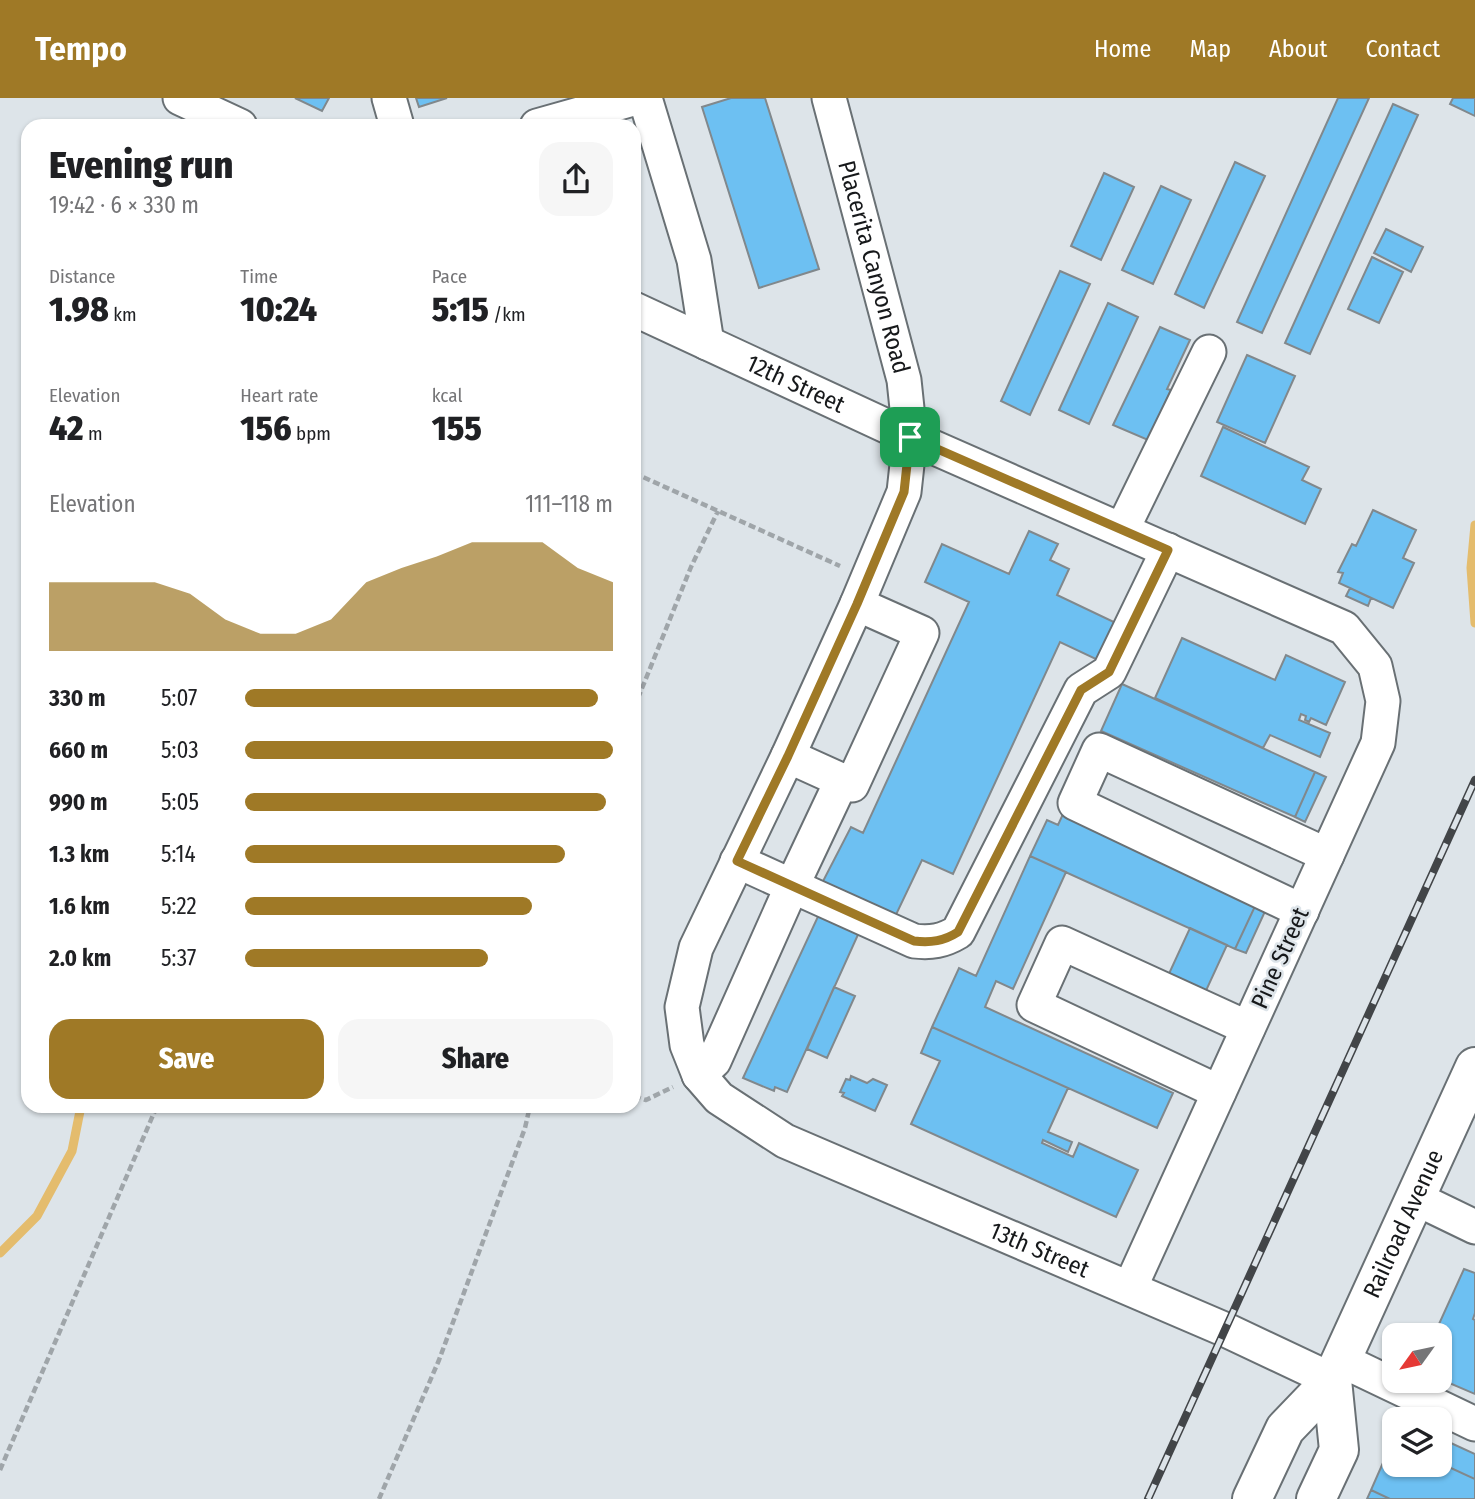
<!DOCTYPE html>
<meta charset="utf-8">
<style>
:root{--surface:#fff;--page:#f6f6f6;--text:#202124;--muted:#757577;--accent:#9f7926}
body{margin:0;font-family:"Fira Sans Condensed",sans-serif;background:var(--page);color:var(--text);height:100vh;display:flex;flex-direction:column;font-size:26px;white-space:nowrap}
*{box-sizing:border-box;margin:0}
p{font-size:23px;color:var(--muted)}
.icon{flex:none;width:38px;height:38px;fill:none;stroke:currentColor;stroke-width:2;stroke-linecap:round;stroke-linejoin:round}
.map{position:relative;flex:1;overflow:hidden}
.drawer{position:absolute;left:21px;top:21px;width:620px;height:994px;display:flex;flex-direction:column;background:var(--surface);border-radius:21px;box-shadow:0 2px 5px #0004}
.drawer>*{flex:none}
.needle{width:46px;rotate:237deg}
.tools{position:absolute;left:1382px;top:1225px;display:grid;gap:14px}
.tools a{display:grid;place-items:center;width:70px;height:70px;border-radius:14px;background:var(--surface);box-shadow:0 2px 5px #0004;font-size:35px}
.pin{position:absolute;display:grid;place-items:center;width:60px;height:60px;color:#fff;margin:-30px;border-radius:14px;box-shadow:0 4px 10px #0006}
.round{display:grid;place-items:center;flex:none;width:74px;height:74px;border-radius:21px;background:var(--page)}
.overview{display:flex;align-items:center;justify-content:space-between;height:119px;padding:0 28px}
h1{font-size:38px;font-weight:800;line-height:52px}
.stats{display:grid;grid-template-columns:repeat(3,1fr);gap:10px;height:119px;padding:7px 28px}
.stats div{display:grid;align-content:center}
.stats b{font-size:35px;font-weight:800}
.stats small{font-size:19px;font-weight:400}
.stats p{font-size:19px}
.chart{height:196px;padding:14px 28px}
.chart p{display:flex;justify-content:space-between}
.chart svg{width:100%;height:126px;margin-top:7px;fill:var(--accent);opacity:.7}
.button{display:flex;gap:14px;margin-top:auto;padding:14px 28px}
.button a{flex:1;height:80px;border-radius:21px;background:var(--accent);color:#fff;font-size:28px;font-weight:800;line-height:80px;text-align:center}
.button a+a{background:var(--page);color:var(--text)}
ul{padding:0 28px;list-style:none;font-size:23px}
li{display:grid;grid-template-columns:112px 84px 1fr;align-items:center;height:52px}
li i{height:18px;border-radius:9px;background:var(--accent)}
header{display:flex;align-items:center;gap:42px;box-sizing:border-box;height:98px;padding:0 35px;background:var(--accent);color:#fff}
header strong{font-size:33px}
nav{display:flex;gap:38px;margin-inline-start:auto;font-size:24px}
.map>svg:first-child{display:block}
.lines{fill:none;stroke-linecap:round;stroke-linejoin:round}
.stream{stroke:#e4bc6d;stroke-width:9}
.building{fill:#6dc0f2;stroke:#81888c;stroke-width:2}
.minor-casing{stroke:#697074;stroke-width:37}
.major-casing{stroke:#697074;stroke-width:42}
.path{stroke:#9fa5a9;stroke-width:4.5;stroke-dasharray:7 3.5;stroke-linecap:butt}
.minor{stroke:#fff;stroke-width:33}
.major{stroke:#fff;stroke-width:38}
.rail-casing{stroke:#424548;stroke-width:8}
.rail{stroke:#dde4e9;stroke-width:5;stroke-dasharray:16;stroke-linecap:butt}
.route-casing{stroke:#fff;stroke-width:14}
.route{stroke:#9f7926;stroke-width:9}
.labels{text-anchor:middle;stroke-width:5;stroke-linejoin:round;paint-order:stroke}
.street-label{font-size:24px;fill:#16181a;stroke:#dde4e9}
</style>
<header>
<strong>Tempo</strong>
<nav><a>Home</a><a>Map</a><a>About</a><a>Contact</a></nav>
</header>
<div class="map">
<svg width="1475" height="1401" viewBox="0 0 1475 1401">
<rect width="100%" height="100%" fill="#dde4e9"/>
<g class="lines">
<!-- stream -->
<path class="stream" d="M 1475,427 L 1471,470 L 1475,525
M 0,1155 L 37,1118 L 72,1053 L 81,1008"/>
</g>
<!-- building -->
<path class="building" d="M 295,0 L 329,0 L 322,13 Z
M 416,0 L 447,0 L 419,9 Z
M 731,0 L 765,0 L 819,171 L 759,190 L 702,9 Z
M 1338,0 L 1369,0 L 1262,235 L 1237,224 Z
M 1453,0 L 1475,0 L 1475,18 L 1450,6 Z
M 1393,6 L 1418,17 L 1310,256 L 1285,245 Z
M 1235,64 L 1265,78 L 1204,210 L 1175,196 Z
M 1104,75 L 1134,89 L 1101,162 L 1071,148 Z
M 1161,88 L 1191,102 L 1153,186 L 1122,172 Z
M 1386,131 L 1423,149 L 1411,174 L 1374,155 Z
M 1372,159 L 1403,174 L 1379,225 L 1348,211 Z
M 1060,173 L 1090,186 L 1030,317 L 1001,303 Z
M 1108,205 L 1138,219 L 1089,326 L 1059,312 Z
M 1160,229 L 1190,242 L 1167,291 L 1171,292 L 1148,342 L 1113,327 Z
M 1247,257 L 1295,278 L 1265,345 L 1217,324 Z
M 1223,329 L 1309,369 L 1302,382 L 1321,391 L 1305,426 L 1201,378 Z
M 1373,412 L 1416,432 L 1403,460 L 1414,465 L 1393,510 L 1339,485 L 1343,475 L 1338,474 L 1352,446 L 1356,448 Z
M 1029,433 L 1058,446 L 1050,462 L 1069,471 L 1057,497 L 1118,526 L 1100,563 L 1060,544 L 953,776 L 922,762 L 893,823 L 820,789 L 851,729 L 863,735 L 969,504 L 925,484 L 942,446 L 1009,476 Z
M 1350,490 L 1371,500 L 1368,508 L 1346,498 Z
M 1182,540 L 1275,582 L 1286,557 L 1345,584 L 1326,627 L 1311,620 L 1309,624 L 1305,622 L 1306,618 L 1301,616 L 1299,622 L 1330,635 L 1320,659 L 1270,637 L 1263,650 L 1155,600 Z
M 1122,586 L 1315,674 L 1295,719 L 1101,633 Z
M 1315,674 L 1326,679 L 1305,724 L 1295,719 Z
M 1063,716 L 1257,804 L 1235,851 L 1030,758 L 1047,722 L 1058,727 Z
M 1030,758 L 1066,774 L 1013,891 L 996,883 L 985,909 L 1173,995 L 1157,1030 L 932,929 L 959,870 L 976,878 Z
M 1257,804 L 1267,809 L 1246,855 L 1235,851 Z
M 821,812 L 861,830 L 787,994 L 775,989 L 774,993 L 743,980 Z
M 1190,830 L 1227,847 L 1204,897 L 1167,880 Z
M 834,889 L 855,898 L 827,960 L 807,951 Z
M 932,929 L 1068,990 L 1048,1034 L 1072,1044 L 1068,1054 L 1043,1042 L 1042,1045 L 1073,1059 L 1079,1045 L 1138,1072 L 1116,1119 L 911,1026 L 940,963 L 921,955 Z
M 851,978 L 867,985 L 873,981 L 887,987 L 875,1013 L 842,998 L 844,995 L 840,994 L 846,981 L 850,982 Z
M 1464,1171 L 1475,1175 L 1475,1215 L 1473,1221 L 1475,1222 L 1475,1296 L 1440,1281 L 1440,1237 L 1434,1237 Z
M 1440,1340 L 1475,1356 L 1475,1381 L 1440,1365 Z
M 1393,1342 L 1395,1367 L 1440,1367 L 1440,1365 L 1475,1381 L 1475,1401 L 1390,1401 L 1371,1392 Z
M 1371,1392 L 1390,1401 L 1367,1401 Z"/>
<g class="lines">
<defs>
<g id="minor">
<path d="M 180,0 L 240,28"/>
<path d="M 389,0 L 397,28"/>
<path d="M 645,0 L 694,162 L 707,245"/>
<path id="s1" d="M 829,0 L 904,282 L 910,339 L 904,394 L 857,506 L 788,658 L 696,850 L 682,909 L 687,947 L 699,977 L 719,1000 L 785,1043 L 1226,1232 L 1332,1282"/>
<path d="M 537,28 L 636,0"/>
<path id="s2" d="M 634,211 L 910,339 L 1344,530 L 1375,568 L 1383,603 L 1378,645 L 1130,1190"/>
<path d="M 1122,432 L 1209,254"/>
<path d="M 788,658 L 852,687 L 922,535 L 857,506"/>
<path d="M 842,682 L 792,788 L 914,843 C 931,845 943,843 958,834 L 1081,592 L 1109,574 L 1168,452"/>
<path d="M 1302,813 L 1075,705 L 1099,652 L 1327,757"/>
<path d="M 699,977 L 714,963 L 792,788 L 737,763"/>
<path d="M 1219,994 L 1034,907 L 1062,845 L 1248,930"/>
<path d="M 1415,1100 L 1475,1129"/>
<path d="M 1341,1262 L 1475,1326"/>
</g>
<g id="major">
<path id="s3" d="M 1252,1401 L 1285,1331 L 1332,1282 L 1475,969"/>
<path d="M 1316,1401 L 1339,1352 L 1332,1282"/>
</g>
</defs>
<!-- minor casing -->
<use href="#minor" class="minor-casing"/>
<!-- major casing -->
<use href="#major" class="major-casing"/>
<!-- path -->
<path class="path" d="M 634,375 L 840,468
M 634,610 L 691,469 L 718,413
M 634,998 L 646,1002 L 673,989
M 0,1372 L 157,1008
M 379,1401 L 439,1262 L 525,1030 L 530,1008"/>
<!-- minor -->
<use href="#minor" class="minor"/>
<!-- major -->
<use href="#major" class="major"/>
<defs>
<path id="rail" d="M 1148,1401 L 1475,682"/>
</defs>
<!-- rail casing -->
<use href="#rail" class="rail-casing"/>
<!-- rail -->
<use href="#rail" class="rail"/>
</g>
<g class="lines">
<defs>
<path id="route" d="M 910,339 L 1168,452 L 1109,574 L 1081,592 L 958,834 C 944,843 931,845 914,843 L 737,763 L 788,658 L 857,506 L 904,394 Z"/>
</defs>
<!-- route casing -->
<use href="#route" class="route-casing"/>
<!-- route -->
<use href="#route" class="route"/>
</g>
<g class="labels">
<!-- street labels -->
<g class="street-label">
<text dy="8" stroke="none"><textPath href="#s1" startOffset="175">Placerita Canyon Road</textPath></text>
<text dy="8" stroke="none"><textPath href="#s2" startOffset="178">12th Street</textPath></text>
<text transform="translate(1280 860) rotate(-66)" y="8">Pine Street</text>
<text dy="8" stroke="none"><textPath href="#s3" startOffset="317">Railroad Avenue</textPath></text>
<text dy="8" stroke="none"><textPath href="#s1" startOffset="1423">13th Street</textPath></text>
</g>
</g>
</svg>
<div class="tools">
<a><svg class="needle" viewBox="-14 -14 28 28"><path d="M0-13l5 13h-10z" fill="#e53935"/><path d="M0 13l5-13h-10z" fill="#757577"/></svg></a>
<a><svg class="icon" aria-label="layers" viewBox="0 0 24 24"><path d="M12 4l9 5-9 5-9-5zM3 14l9 5 9-5"/></svg></a>
</div>
<div class="pin" style="left:910px;top:339px;background:#1e9e55"><svg class="icon" aria-label="arrive" viewBox="0 0 24 24"><path d="M6 21V4h12l-3 4 3 4H6"/></svg></div>
<section class="drawer">
<div class="overview"><div><h1>Evening run</h1><p>19:42 · 6 × 330 m</p></div><a class="round"><svg class="icon" aria-label="share" viewBox="0 0 24 24"><path d="M12 15V3M7 8l5-5 5 5M5 13v7h14v-7"/></svg></a></div>
<div class="stats">
<div><p>Distance</p><b>1.98<small> km</small></b></div>
<div><p>Time</p><b>10:24</b></div>
<div><p>Pace</p><b>5:15<small> /km</small></b></div>
</div>
<div class="stats">
<div><p>Elevation</p><b>42<small> m</small></b></div>
<div><p>Heart rate</p><b>156<small> bpm</small></b></div>
<div><p>kcal</p><b>155</b></div>
</div>
<div class="chart"><p><span>Elevation</span>111–118 m</p>
<svg viewBox="0 0 160 44" preserveAspectRatio="none"><path d="M0 44V20L10 20L20 20L30 20L40 24L50 33L60 38L70 38L80 33L90 20L100 15L110 11L120 6L130 6L140 6L150 15L160 20V44z"/></svg>
</div>
<ul>
<li><b>330 m</b>5:07<i style="width:96%"></i></li>
<li><b>660 m</b>5:03<i style="width:100%"></i></li>
<li><b>990 m</b>5:05<i style="width:98%"></i></li>
<li><b>1.3 km</b>5:14<i style="width:87%"></i></li>
<li><b>1.6 km</b>5:22<i style="width:78%"></i></li>
<li><b>2.0 km</b>5:37<i style="width:66%"></i></li>
</ul>
<div class="button"><a>Save</a><a>Share</a></div>
</section>
</div>
